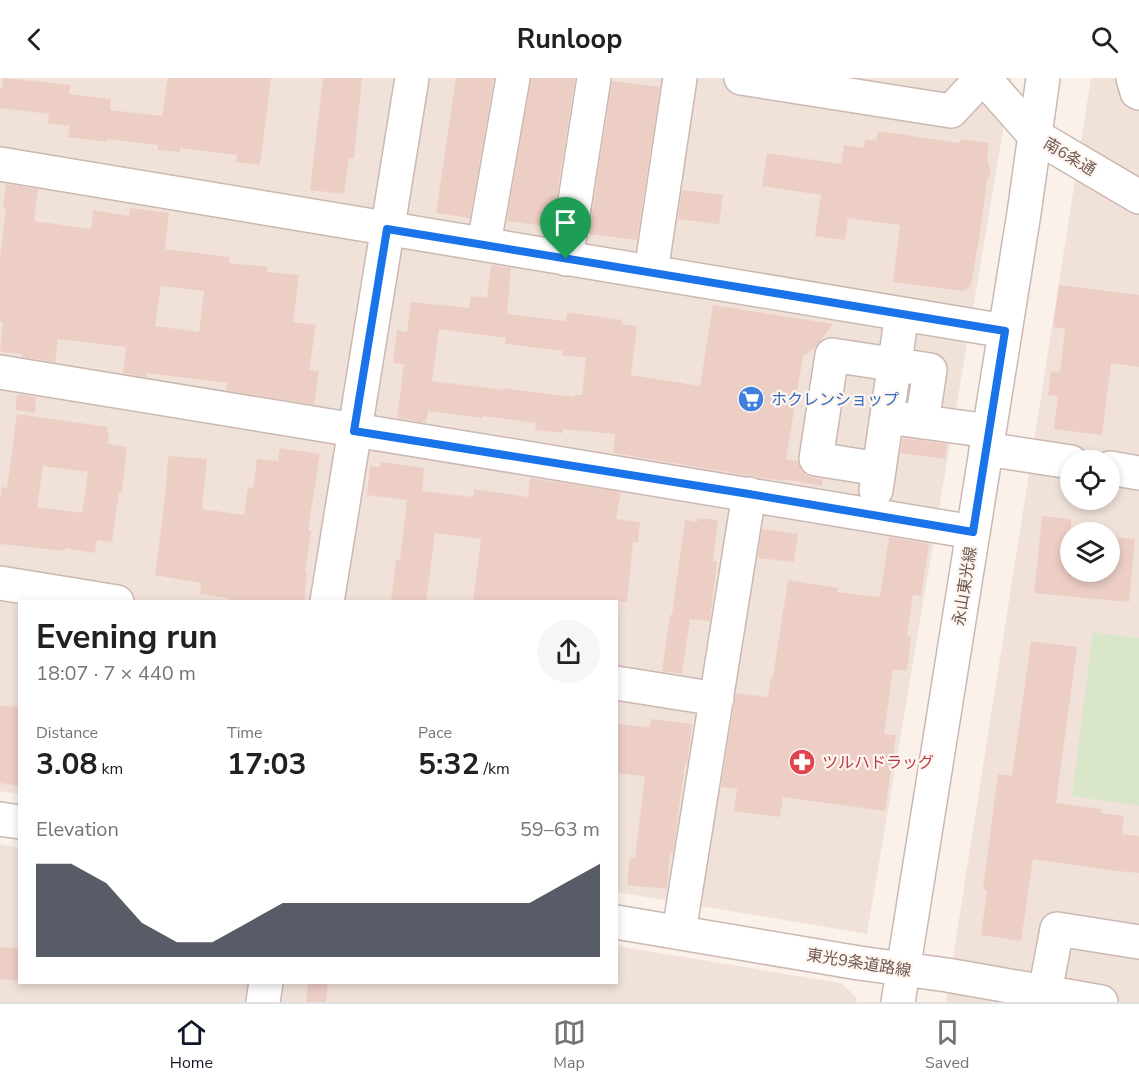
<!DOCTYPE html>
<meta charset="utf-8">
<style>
:root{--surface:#fff;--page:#f6f6f6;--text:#202124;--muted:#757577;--line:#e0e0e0;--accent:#111827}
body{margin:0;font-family:"Nunito Sans","Noto Sans JP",sans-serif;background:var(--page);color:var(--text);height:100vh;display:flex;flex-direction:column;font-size:22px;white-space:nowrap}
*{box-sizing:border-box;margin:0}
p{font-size:20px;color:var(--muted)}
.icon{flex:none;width:33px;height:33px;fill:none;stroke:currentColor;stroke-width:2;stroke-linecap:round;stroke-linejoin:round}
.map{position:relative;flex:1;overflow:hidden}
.side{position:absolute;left:18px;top:522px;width:600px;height:384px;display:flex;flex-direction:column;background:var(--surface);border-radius:0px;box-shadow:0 3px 9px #0003}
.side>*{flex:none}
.controls{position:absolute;left:1060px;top:372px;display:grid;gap:12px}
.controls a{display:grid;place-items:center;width:60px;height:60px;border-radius:50%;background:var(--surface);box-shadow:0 3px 9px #0003;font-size:30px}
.pin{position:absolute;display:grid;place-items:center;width:51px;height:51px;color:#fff;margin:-62px -26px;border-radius:50% 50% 50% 0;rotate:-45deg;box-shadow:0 0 6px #0007}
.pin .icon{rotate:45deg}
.round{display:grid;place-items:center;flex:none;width:63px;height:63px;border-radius:32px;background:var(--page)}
.overview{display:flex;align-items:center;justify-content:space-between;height:102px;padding:0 18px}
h1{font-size:33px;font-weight:700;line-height:45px}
.figures{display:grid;grid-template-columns:repeat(3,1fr);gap:9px;height:102px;padding:6px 18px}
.figures div{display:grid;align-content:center}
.figures b{font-size:30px;font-weight:700}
.figures small{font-size:16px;font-weight:400}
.figures p{font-size:16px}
.chart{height:168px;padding:12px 18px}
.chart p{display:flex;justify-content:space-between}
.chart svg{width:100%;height:108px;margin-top:6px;fill:var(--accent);opacity:.7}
header{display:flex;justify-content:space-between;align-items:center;height:78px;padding:0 18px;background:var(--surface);font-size:27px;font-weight:700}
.tab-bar{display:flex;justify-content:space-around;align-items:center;height:84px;border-top:2px solid var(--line);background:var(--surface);font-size:16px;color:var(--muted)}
.tab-bar a{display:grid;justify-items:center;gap:3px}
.tab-bar .current{color:var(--accent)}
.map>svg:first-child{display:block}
.residential{fill:#f1e2d9;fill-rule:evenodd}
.green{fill:#dae6ca}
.building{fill:#eccec5;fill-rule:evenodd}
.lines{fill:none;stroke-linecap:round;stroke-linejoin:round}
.minor-casing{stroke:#cbb8b1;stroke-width:36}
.minor{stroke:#fff;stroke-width:33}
.route-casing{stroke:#fff;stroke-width:12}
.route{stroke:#1a73e8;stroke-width:8}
.labels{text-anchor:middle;stroke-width:4.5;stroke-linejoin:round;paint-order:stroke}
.street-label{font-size:16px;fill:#715750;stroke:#fdf6f0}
.shop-label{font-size:16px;fill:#366cbe;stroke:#fdf6f0;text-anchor:start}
.health-label{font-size:16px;fill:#be3a42;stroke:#fdf6f0;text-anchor:start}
</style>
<header><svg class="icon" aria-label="back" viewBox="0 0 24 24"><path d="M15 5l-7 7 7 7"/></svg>Runloop<svg class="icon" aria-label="search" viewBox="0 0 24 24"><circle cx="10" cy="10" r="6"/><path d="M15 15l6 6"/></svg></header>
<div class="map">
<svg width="1139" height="924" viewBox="0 0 1139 924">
<rect width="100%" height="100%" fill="#faf1ea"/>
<!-- residential -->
<path class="residential" d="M 0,0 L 1012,0 L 867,856 L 617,814 L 616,524 L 20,524 L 19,716 L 0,713 Z
M 1091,0 L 1139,0 L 1139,924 L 946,924 ZM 1071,382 L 1110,382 L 1110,422 L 1071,422 ZM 1071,454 L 1110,454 L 1110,494 L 1071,494 Z
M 0,766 L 19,770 L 20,904 L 616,904 L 617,868 L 841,905 L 857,920 L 856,924 L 0,924 Z"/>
<!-- green -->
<path class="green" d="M 1093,554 L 1139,560 L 1139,728 L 1072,718 Z"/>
<!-- building -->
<path class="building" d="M 3,0 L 71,7 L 69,16 L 111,21 L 110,32 L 162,38 L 168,0 L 271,0 L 260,87 L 236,84 L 237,77 L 180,70 L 180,74 L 158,72 L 158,67 L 107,61 L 107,64 L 68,59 L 70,48 L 47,45 L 49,36 L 0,30 L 0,10 L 2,10 Z
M 323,0 L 362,0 L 354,80 L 349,80 L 344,116 L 310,112 Z
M 456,0 L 494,0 L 470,140 L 436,135 Z
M 531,0 L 575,0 L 552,149 L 507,143 Z
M 612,3 L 660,9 L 637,162 L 589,156 Z
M 878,53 L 960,65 L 961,61 L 989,65 L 987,78 L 991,96 L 987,102 L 981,148 L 971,208 L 963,213 L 893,204 L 900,147 L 848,140 L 845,162 L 815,158 L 821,117 L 762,108 L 767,75 L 841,86 L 844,67 L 864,70 L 865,61 L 876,63 Z
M 6,106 L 38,111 L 34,143 L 91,151 L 93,132 L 129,138 L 130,130 L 169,135 L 165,171 L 230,179 L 229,185 L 268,189 L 267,194 L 299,197 L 293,244 L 316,247 L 309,292 L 319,293 L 314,327 L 226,312 L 227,305 L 147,295 L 146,299 L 123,295 L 126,269 L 58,261 L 55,284 L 22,279 L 22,276 L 0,274 L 3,244 L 0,243 L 0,181 L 6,131 L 3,131 ZM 161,208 L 204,213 L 199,254 L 155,248 Z
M 682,112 L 723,117 L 719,146 L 678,141 Z
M 491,187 L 511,190 L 507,236 L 566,243 L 567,235 L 580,236 L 622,242 L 621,246 L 637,248 L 631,297 L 700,308 L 713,227 L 833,246 L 815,270 L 803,278 L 786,381 L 798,383 L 799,388 L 805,396 L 813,400 L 823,401 L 822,408 L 783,401 L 782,403 L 613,375 L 615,356 L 563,351 L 563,355 L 535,352 L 536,345 L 483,338 L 482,340 L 428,333 L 426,345 L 397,340 L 404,286 L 393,285 L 397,252 L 407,254 L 411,224 L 469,230 L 471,218 L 487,220 ZM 439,251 L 506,260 L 505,266 L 563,273 L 562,277 L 586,280 L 582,317 L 575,317 L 574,319 L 503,310 L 503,312 L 432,303 Z
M 1059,207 L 1139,217 L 1139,289 L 1111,285 L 1102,357 L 1054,351 L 1058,318 L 1048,317 L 1051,293 L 1060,294 L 1065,251 L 1053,249 Z
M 17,316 L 36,319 L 35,335 L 15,332 Z
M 17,336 L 108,349 L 107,354 L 109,355 L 107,366 L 127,369 L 122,414 L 119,414 L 112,464 L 97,462 L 95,475 L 65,470 L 65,473 L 0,466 L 0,423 L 2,409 L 7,410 ZM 43,388 L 88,394 L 82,435 L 37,429 Z
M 903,360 L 947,366 L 945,381 L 901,375 Z
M 280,370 L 320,376 L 308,452 L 311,453 L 305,495 L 307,496 L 304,524 L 228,524 L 229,520 L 200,516 L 201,505 L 155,497 L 165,420 L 168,378 L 207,381 L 202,431 L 244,437 L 248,409 L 253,410 L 257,381 L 278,383 Z
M 381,384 L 424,390 L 422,413 L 473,419 L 474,411 L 528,419 L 530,400 L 621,414 L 616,441 L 640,444 L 638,465 L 633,464 L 627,524 L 473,524 L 481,461 L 435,455 L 426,524 L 391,524 L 396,481 L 400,482 L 407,422 L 367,417 L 370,388 L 380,389 Z
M 1042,438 L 1071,441 L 1071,494 L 1110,494 L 1110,459 L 1135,461 L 1129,524 L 1034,515 Z
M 697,440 L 718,442 L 713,483 L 717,483 L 710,543 L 690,541 L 682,596 L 662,593 L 670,537 L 672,537 L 685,442 L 697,444 Z
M 762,451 L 798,456 L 794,484 L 758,480 Z
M 889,459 L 929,466 L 921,518 L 913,517 L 907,558 L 911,559 L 907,593 L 893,591 L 884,656 L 896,657 L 885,733 L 783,719 L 780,739 L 734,733 L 737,711 L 721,709 L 736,615 L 768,619 L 771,599 L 773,599 L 788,502 L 838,510 L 837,514 L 880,519 Z
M 1031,563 L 1077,569 L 1056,725 L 1102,731 L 1101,735 L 1124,738 L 1122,756 L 1139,758 L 1139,795 L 1117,793 L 1033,781 L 1021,863 L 981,857 L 987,812 L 983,811 L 998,696 L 1012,698 Z
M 0,628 L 20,629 L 20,708 L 0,705 Z
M 651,641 L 692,646 L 687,686 L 685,686 L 673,775 L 670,775 L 667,811 L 627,807 L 630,779 L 635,780 L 645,698 L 616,695 L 616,646 L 650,649 Z
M 0,869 L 20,871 L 20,903 L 0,901 Z
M 308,904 L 328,904 L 326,924 L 306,924 Z"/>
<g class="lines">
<defs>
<path id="minor" d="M 741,0 L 951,33 L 982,0
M 984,0 L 1034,57 L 1139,119
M 1133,0 L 1137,14 L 1139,15
M 0,86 L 1005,253
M 484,166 L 513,0
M 566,181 L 594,0
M 651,194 L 680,0
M 0,294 C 324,348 649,399 973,454
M 902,341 L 989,353
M 986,371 L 1071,384
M 1110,390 L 1139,395
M 879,391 L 816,381 L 832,277 L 930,292 L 922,344
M 876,412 L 902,236
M 0,505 L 117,524
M 327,524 L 412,0
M 616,605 L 717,621
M 0,741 L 20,744
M 616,844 L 859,885 L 947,897 L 1101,924
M 679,854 L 749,416
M 1045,914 L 1057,851 L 1139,864
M 263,924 L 266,904
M 898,924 L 1024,135 L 1043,0"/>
</defs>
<!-- minor casing -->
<use href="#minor" class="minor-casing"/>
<!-- minor -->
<use href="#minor" class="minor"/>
</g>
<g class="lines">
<defs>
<path id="route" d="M 387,151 L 1005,253 L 973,454 L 749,416 L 354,353 Z"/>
</defs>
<!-- route casing -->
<use href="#route" class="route-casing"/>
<!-- route -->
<use href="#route" class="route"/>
</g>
<!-- icons -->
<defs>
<symbol id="supermarket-disc" viewBox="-11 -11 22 22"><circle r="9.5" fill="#3f7fe0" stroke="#fdf6f0"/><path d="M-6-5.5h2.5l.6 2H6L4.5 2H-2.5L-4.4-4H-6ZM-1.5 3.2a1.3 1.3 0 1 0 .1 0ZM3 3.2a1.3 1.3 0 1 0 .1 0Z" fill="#fff"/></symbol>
<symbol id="pharmacy-disc" viewBox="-11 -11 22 22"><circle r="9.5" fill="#e0444e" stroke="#fdf6f0"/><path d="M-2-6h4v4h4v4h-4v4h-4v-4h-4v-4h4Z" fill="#fff"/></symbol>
</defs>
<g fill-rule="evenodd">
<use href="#supermarket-disc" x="736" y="306" width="30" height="30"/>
<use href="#pharmacy-disc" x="787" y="669" width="30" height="30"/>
</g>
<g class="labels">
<!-- street labels -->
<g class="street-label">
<text transform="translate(1070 78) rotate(31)" y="6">南6条通</text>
<text transform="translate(964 508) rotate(-81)" y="6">永山東光線</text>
<text transform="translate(859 884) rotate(9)" y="6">東光9条道路線</text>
</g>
<!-- shop labels -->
<g class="shop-label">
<text x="771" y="327">ホクレンショップ</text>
</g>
<!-- health labels -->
<g class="health-label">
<text x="822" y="690">ツルハドラッグ</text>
</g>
</g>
</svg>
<div class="controls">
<a><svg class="icon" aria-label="locate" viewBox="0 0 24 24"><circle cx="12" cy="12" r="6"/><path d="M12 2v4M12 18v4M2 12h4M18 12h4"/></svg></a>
<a><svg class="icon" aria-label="layers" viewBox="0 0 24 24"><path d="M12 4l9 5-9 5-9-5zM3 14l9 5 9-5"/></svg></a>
</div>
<div class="pin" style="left:566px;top:181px;background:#1e9e55"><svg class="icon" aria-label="arrive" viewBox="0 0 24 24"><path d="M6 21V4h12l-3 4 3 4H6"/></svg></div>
<section class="side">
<div class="overview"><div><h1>Evening run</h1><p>18:07 · 7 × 440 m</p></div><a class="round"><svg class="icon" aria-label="share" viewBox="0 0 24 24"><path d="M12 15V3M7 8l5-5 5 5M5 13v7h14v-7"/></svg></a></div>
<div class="figures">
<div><p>Distance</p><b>3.08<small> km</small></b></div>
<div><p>Time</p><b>17:03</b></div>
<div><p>Pace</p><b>5:32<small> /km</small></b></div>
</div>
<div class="chart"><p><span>Elevation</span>59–63 m</p>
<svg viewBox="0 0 160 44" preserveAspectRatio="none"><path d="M0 44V6L10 6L20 14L30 30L40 38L50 38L60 30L70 22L80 22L90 22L100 22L110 22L120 22L130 22L140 22L150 14L160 6V44z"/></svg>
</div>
</section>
</div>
<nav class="tab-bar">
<a class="current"><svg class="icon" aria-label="home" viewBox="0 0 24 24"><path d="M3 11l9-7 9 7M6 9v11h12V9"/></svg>Home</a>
<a><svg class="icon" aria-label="map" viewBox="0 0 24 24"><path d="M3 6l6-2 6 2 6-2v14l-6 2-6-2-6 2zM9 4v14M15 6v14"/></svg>Map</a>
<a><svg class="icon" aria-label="saved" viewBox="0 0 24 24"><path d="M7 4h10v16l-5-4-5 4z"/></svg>Saved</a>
</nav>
